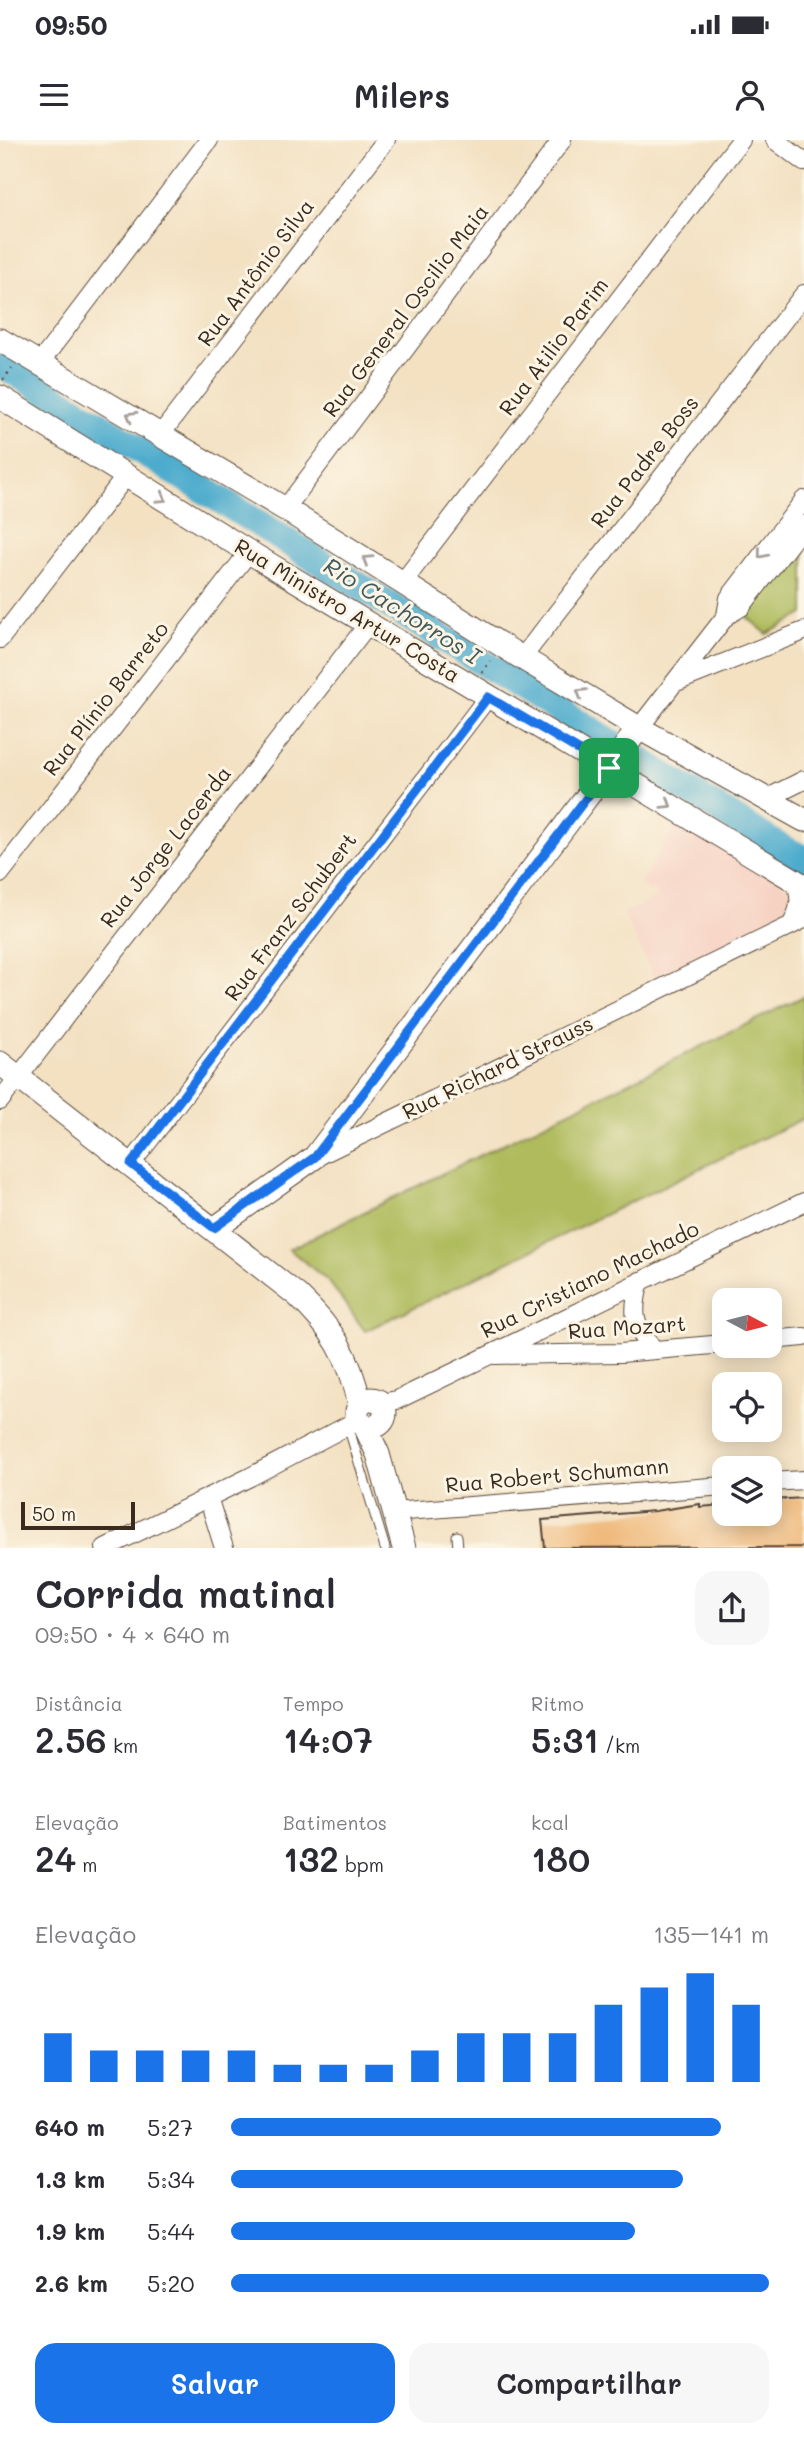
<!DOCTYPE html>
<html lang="pt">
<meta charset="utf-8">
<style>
:root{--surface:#fff;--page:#f7f7f7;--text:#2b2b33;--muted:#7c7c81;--accent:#1a73e8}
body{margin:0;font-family:Mali,sans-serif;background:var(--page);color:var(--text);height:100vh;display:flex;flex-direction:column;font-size:26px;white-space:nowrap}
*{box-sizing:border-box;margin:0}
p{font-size:23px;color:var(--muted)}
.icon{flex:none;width:38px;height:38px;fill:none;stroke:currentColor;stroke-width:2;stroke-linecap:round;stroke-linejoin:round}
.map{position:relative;height:1408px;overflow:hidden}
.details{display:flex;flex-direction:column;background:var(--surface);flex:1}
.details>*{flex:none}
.needle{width:46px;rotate:97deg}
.fabs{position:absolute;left:712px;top:1148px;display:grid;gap:14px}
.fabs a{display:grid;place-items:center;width:70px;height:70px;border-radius:14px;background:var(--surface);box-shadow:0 4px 18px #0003;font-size:35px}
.scale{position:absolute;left:21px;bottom:18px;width:114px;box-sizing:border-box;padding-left:7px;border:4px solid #3b2a1e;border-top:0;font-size:19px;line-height:24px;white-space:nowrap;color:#3b2a1e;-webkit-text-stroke:5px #fcf5e5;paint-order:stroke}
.pin{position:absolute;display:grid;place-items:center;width:60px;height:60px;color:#fff;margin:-30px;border-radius:14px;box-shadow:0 4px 10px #0006}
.round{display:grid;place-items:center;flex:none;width:74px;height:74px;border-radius:21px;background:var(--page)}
.head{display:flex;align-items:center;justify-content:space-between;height:119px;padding:0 35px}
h1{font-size:38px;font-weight:600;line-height:52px}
.figures{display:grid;grid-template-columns:repeat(3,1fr);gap:10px;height:119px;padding:7px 35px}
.figures div{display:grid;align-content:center}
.figures b{font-size:35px;font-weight:600}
.figures small{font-size:19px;font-weight:400}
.figures p{font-size:19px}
.chart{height:196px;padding:14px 35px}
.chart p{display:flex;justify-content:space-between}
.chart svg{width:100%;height:126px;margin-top:7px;stroke:var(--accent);stroke-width:6}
.button{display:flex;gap:14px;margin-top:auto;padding:14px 35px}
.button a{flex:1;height:80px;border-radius:21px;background:var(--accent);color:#fff;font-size:28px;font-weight:600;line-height:80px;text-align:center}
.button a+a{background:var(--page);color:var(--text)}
ul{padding:0 35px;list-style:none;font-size:23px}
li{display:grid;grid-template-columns:112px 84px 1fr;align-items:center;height:52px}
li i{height:18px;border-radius:9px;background:var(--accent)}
.status{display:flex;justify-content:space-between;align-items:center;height:49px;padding:0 35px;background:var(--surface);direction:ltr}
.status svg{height:19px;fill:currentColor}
header{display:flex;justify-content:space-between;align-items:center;height:91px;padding:0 35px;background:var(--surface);font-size:32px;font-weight:600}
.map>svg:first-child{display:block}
.built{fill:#f6d2c3}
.green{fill:#afbb5d;stroke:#75723e;stroke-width:2}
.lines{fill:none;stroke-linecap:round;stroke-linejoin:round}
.river{stroke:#4eaccd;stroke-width:28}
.building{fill:#efb778}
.service-casing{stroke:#574537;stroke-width:11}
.minor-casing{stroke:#574537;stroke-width:20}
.tertiary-casing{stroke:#574537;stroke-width:25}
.path{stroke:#574537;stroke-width:2.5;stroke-dasharray:2 5;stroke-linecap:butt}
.service{stroke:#fff;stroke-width:9}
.minor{stroke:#fff;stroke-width:18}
.tertiary{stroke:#fff;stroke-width:23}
.oneway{stroke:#a79f9a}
.route-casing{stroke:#fff;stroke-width:14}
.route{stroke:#1a73e8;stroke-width:9}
.labels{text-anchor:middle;stroke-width:6;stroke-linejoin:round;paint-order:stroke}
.street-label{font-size:21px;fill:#3b2a1e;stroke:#fcf5e5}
.water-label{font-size:23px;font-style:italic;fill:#42585b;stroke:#fcf5e5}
</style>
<div class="status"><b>09:50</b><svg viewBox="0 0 49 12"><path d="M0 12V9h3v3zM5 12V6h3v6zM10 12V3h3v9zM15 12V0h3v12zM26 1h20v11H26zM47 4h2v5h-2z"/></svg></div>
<header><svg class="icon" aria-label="menu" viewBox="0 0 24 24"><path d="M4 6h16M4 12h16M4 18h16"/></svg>Milers<svg class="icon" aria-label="person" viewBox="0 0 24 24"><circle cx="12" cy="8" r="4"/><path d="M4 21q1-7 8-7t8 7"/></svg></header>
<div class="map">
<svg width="804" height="1408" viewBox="0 0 804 1408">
<rect width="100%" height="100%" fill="#fcf5e5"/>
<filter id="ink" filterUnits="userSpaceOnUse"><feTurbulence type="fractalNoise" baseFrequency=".0143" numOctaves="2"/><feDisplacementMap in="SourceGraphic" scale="14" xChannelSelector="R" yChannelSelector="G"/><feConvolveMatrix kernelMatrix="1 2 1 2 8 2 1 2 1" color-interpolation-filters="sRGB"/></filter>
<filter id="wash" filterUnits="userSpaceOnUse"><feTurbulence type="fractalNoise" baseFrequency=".00686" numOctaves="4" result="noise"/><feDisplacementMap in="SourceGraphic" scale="28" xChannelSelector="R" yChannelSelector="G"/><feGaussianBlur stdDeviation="1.57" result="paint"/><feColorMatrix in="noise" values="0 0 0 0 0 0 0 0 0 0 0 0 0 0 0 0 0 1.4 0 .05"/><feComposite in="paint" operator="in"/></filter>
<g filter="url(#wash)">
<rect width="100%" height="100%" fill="#f3e1c2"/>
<!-- built -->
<path class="built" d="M 683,675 L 792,750 L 792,765 L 787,778 L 656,843 L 623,773 L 659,756 L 640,744 Z"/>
<!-- green -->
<path class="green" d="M 804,401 L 804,474 L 767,494 L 747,477 Z
M 804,856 L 804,978 L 365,1191 L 329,1142 L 289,1109 Z"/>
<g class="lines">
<!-- river -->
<path class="river" d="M 0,223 L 781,708 L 804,719"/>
</g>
<g id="blocks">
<!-- building -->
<path class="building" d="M 804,1358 L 804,1407 L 545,1408 L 542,1380 L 655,1371 L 700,1364 L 700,1367 L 724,1365 L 724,1374 L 770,1374 L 770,1360 Z"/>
</g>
</g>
<g filter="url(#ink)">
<use href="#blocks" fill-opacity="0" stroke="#574537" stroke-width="2"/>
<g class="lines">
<defs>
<path id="service" d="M 348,1286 L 385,1408
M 457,1396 L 458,1408"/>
<path id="minor" d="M 775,0 L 804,22
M 39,224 L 209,0
M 161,294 L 386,0
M 285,369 L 562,0
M 403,442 L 741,0
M 726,476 L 729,458 L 804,360
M 0,499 L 126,336
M 522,518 L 804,154
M 674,543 L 804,491
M 639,588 L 726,476 L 741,467 L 804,385
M 766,659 L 804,640
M 0,734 L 249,412
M 792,784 C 800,769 802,757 795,741
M 0,961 L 369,483
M 316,1017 L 804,779
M 131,1024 L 488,557
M 640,1141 C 632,1170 632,1189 655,1210
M 770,1200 L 804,1197
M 494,1215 L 621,1213 L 724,1204
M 380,1263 L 397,1260 L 804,1062
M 770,1342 L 804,1340
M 208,1357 L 224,1408
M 393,1372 L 724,1346
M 105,1408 L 250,1337 L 358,1280"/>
<path id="tertiary" d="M 0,200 L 285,369 L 522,518 L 639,588 L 804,680
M 0,257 L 249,412 L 804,746
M 0,923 L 297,1155 C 333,1189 349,1215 360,1264
M 214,1089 L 315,1017 L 639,588
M357 1273a14 14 0 1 1 28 0a14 14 0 1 1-28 0Z
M 365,1286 L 378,1314 L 404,1408"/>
</defs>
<!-- service casing -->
<use href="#service" class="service-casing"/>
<!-- minor casing -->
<use href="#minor" class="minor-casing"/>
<!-- tertiary casing -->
<use href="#tertiary" class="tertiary-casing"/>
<!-- path -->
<path class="path" d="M 3,240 L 12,228
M 360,458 L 370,443
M 482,533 L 490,521"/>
<!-- service -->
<use href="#service" class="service"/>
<!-- minor -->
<use href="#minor" class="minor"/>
<!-- tertiary -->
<use href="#tertiary" class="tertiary"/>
</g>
<!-- one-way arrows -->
<defs><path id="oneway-chevron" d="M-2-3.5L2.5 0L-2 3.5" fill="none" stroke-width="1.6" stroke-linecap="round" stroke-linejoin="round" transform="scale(1.75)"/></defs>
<g class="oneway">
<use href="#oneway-chevron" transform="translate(131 276) rotate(-150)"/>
<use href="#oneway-chevron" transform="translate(162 358) rotate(32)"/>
<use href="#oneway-chevron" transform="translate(762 414) rotate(128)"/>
<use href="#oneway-chevron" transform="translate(367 420) rotate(-148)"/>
<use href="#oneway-chevron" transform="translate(581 553) rotate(-149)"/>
<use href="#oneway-chevron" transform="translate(667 664) rotate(32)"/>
</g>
</g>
<g class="lines" filter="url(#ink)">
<defs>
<path id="route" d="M 488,557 L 609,628 L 315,1017 L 214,1088 L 131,1024 Z"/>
</defs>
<!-- route casing -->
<use href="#route" class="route-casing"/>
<!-- route -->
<use href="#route" class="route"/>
</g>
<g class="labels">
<!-- street labels -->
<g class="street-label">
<text transform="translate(256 133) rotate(-53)" y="7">Rua Antônio Silva</text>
<text transform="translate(406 171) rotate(-53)" y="7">Rua General Oscilio Maia</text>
<text transform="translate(554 207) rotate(-53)" y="7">Rua Atilio Parim</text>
<text transform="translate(645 322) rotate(-52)" y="7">Rua Padre Boss</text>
<text transform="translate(347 471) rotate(31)" y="7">Rua Ministro Artur Costa</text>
<text transform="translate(106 559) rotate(-52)" y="7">Rua Plínio Barreto</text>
<text transform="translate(166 707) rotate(-52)" y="7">Rua Jorge Lacerda</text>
<text transform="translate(291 777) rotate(-53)" y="7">Rua Franz Schubert</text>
<text transform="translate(498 928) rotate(-26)" y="7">Rua Richard Strauss</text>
<text transform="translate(590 1140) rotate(-26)" y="7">Rua Cristiano Machado</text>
<text transform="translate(627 1188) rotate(-4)" y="7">Rua Mozart</text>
<text transform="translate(557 1336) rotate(-5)" y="7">Rua Robert Schumann</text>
</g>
<!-- water labels -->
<g class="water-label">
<text transform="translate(402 471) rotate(32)" y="8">Rio Cachorros I</text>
</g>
</g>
</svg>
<div class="fabs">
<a><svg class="needle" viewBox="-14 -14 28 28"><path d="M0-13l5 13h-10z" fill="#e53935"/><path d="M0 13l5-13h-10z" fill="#7c7c81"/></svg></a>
<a><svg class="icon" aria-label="locate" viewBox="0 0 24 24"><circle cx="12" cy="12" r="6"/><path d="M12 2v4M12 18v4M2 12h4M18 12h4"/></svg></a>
<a><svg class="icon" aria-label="layers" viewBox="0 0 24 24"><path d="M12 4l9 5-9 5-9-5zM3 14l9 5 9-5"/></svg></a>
</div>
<div class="scale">50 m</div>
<div class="pin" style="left:609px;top:628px;background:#1e9e55"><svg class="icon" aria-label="arrive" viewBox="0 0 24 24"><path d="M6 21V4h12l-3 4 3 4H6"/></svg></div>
</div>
<section class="details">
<div class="head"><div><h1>Corrida matinal</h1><p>09:50 · 4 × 640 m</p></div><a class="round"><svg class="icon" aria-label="share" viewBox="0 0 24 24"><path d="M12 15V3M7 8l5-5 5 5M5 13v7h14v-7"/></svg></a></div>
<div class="figures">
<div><p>Distância</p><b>2.56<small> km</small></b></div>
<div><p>Tempo</p><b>14:07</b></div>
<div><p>Ritmo</p><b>5:31<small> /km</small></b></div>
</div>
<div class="figures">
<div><p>Elevação</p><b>24<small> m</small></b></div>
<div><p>Batimentos</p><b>132<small> bpm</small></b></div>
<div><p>kcal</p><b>180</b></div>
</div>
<div class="chart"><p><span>Elevação</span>135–141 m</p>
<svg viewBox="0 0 160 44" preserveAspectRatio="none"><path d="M5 44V27M15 44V33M25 44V33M35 44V33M45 44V33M55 44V38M65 44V38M75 44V38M85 44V33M95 44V27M105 44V27M115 44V27M125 44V17M135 44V11M145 44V6M155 44V17"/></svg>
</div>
<ul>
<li><b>640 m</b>5:27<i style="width:91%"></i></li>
<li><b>1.3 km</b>5:34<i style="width:84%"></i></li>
<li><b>1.9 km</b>5:44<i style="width:75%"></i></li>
<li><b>2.6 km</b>5:20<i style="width:100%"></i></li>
</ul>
<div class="button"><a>Salvar</a><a>Compartilhar</a></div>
</section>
